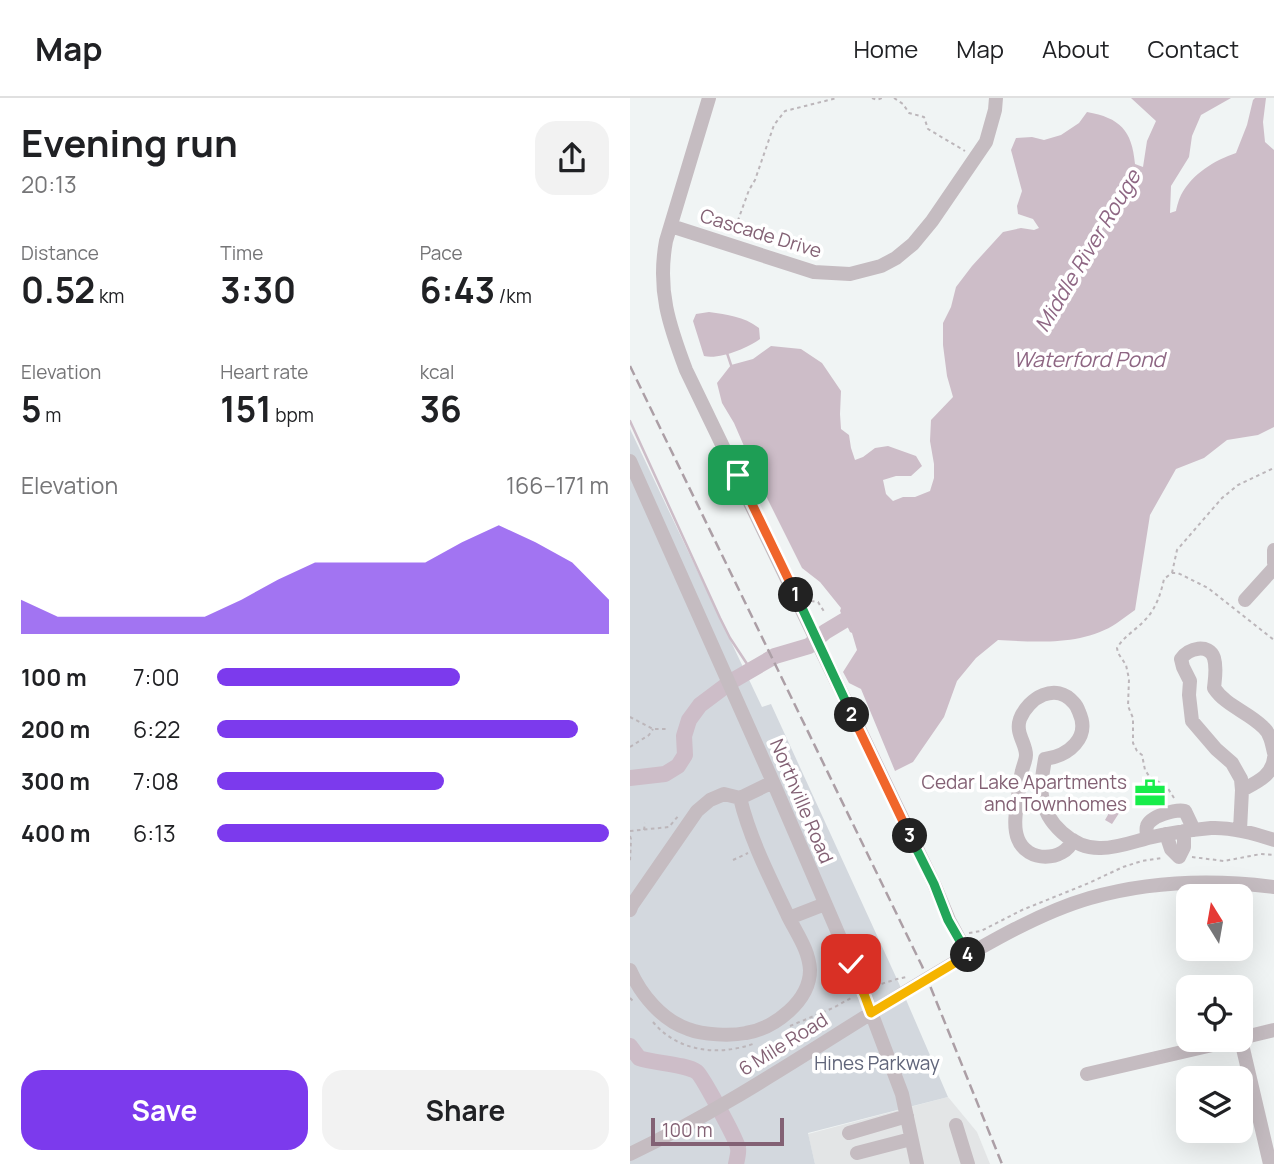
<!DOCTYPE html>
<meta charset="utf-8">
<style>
:root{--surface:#fff;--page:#f2f2f2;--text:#202124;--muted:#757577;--line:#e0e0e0;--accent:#7c3aed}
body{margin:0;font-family:Manrope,sans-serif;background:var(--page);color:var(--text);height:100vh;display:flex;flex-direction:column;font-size:26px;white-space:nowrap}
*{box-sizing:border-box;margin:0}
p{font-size:23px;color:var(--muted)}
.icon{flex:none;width:38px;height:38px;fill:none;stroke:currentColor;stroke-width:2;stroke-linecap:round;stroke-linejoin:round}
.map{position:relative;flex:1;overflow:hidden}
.panel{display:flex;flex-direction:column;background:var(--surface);width:630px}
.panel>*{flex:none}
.needle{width:46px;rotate:349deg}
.fabs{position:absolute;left:546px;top:786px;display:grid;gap:14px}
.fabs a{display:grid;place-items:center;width:77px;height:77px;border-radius:14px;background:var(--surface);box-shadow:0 7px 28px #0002;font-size:35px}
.scale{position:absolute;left:21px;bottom:18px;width:133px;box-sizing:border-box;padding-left:7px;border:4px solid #836174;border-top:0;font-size:19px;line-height:24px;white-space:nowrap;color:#836174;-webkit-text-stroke:5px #fff;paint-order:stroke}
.pin{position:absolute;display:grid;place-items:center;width:60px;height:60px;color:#fff;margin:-30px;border-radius:14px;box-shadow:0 4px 10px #0006}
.km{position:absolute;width:35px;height:35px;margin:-18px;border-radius:50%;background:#222;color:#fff;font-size:19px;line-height:35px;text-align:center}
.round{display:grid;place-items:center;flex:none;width:74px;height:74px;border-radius:21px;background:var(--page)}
.summary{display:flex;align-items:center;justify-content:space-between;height:119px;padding:0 21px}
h1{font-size:38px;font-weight:700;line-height:52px}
.stats{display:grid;grid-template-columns:repeat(3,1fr);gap:10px;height:119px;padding:7px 21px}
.stats div{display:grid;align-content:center}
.stats b{font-size:35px;font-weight:700}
.stats small{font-size:19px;font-weight:400}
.stats p{font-size:19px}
.chart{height:196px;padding:14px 21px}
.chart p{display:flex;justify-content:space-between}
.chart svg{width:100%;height:126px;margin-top:7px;fill:var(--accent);opacity:.7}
.button{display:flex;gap:14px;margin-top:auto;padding:14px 21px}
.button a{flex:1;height:80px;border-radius:21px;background:var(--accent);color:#fff;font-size:28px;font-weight:700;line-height:80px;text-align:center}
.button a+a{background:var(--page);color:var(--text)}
ul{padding:0 21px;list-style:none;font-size:23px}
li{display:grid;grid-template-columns:112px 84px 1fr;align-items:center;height:52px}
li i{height:18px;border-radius:9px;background:var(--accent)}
header{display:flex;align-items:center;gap:42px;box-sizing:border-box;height:98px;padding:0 35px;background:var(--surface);border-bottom:2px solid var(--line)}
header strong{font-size:33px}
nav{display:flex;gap:38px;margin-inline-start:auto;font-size:24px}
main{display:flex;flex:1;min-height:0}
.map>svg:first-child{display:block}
.built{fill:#e3e5e6}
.green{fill:#d3d8de}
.water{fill:#cdbdc8}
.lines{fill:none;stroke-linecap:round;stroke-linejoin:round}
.stream{stroke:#cdbdc8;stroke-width:2.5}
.river{stroke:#cdbdc8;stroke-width:16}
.path{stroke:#bcb6ba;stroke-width:2;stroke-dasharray:3.5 3.5;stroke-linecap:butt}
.minor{stroke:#c5bcc1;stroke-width:14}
.rail{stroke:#ac9fa6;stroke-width:2.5;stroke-dasharray:10 5;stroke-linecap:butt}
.split-1-casing{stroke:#fff;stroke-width:14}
.split-2-casing{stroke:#fff;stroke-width:14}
.split-3-casing{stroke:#fff;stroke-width:14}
.split-4-casing{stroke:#fff;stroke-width:14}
.split-5-casing{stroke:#fff;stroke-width:14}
.split-6-casing{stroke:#fff;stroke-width:14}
.split-1{stroke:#f0652b;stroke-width:9}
.split-2{stroke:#22a559;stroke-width:9}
.split-3{stroke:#f0652b;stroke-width:9}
.split-4{stroke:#22a559;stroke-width:9}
.split-5{stroke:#f5b400;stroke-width:9}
.split-6{stroke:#f5b400;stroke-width:9}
.labels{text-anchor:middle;stroke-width:7;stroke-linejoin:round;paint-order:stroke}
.street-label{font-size:19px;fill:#836174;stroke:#fff}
.poi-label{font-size:19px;fill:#836174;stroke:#fff;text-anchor:end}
.park-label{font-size:19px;fill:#60657a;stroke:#fff}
.water-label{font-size:21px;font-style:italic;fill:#8e6683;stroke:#fff}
</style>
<header>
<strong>Map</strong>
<nav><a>Home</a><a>Map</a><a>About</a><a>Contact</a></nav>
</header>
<main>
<section class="panel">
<div class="summary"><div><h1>Evening run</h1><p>20:13</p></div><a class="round"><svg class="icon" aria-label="share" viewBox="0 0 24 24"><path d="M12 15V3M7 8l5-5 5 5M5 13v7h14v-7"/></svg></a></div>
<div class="stats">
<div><p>Distance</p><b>0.52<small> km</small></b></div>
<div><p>Time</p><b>3:30</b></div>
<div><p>Pace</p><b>6:43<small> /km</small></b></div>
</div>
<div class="stats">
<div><p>Elevation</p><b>5<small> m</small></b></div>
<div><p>Heart rate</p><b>151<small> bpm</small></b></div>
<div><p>kcal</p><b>36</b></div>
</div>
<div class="chart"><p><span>Elevation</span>166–171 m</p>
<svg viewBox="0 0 160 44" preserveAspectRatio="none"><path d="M0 44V32L10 38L20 38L30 38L40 38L50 38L60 32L70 25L80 19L90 19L100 19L110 19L120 12L130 6L140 12L150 19L160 32V44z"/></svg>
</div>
<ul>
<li><b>100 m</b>7:00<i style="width:62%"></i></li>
<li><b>200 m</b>6:22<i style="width:92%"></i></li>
<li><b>300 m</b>7:08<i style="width:58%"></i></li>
<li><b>400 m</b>6:13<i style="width:100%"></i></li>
</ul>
<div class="button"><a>Save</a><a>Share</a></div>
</section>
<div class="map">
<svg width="644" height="1066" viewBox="0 0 644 1066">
<rect width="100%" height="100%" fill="#f0f4f4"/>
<!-- built -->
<path class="built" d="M 318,999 L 347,1034 L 360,1066 L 185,1066 L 178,1036 Z"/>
<!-- green -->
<path class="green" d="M 0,331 L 132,609 L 141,606 L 271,890 L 318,999 L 178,1035 L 185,1066 L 0,1066 Z"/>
<!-- water -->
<path class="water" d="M 501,0 L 601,0 L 571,17 L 562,38 L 559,59 L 541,88 L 540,115 L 546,113 C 547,108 549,101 551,97 C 562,76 585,62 606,55 L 617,27 L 623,2 L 625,0 L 636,0 L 633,24 L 635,44 L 644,52 L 644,329 L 628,337 L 597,342 L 574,360 L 546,371 L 520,417 L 505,512 C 499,516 493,521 487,525 C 453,548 407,544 368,542 L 346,560 L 327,583 L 314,619 L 283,664 L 265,673 L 231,591 L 219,585 L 213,574 L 227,552 L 222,535 L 220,534 L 210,513 L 211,510 L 190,484 L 172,470 L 133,392 L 104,325 L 92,305 L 87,285 L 101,267 L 123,261 L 141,248 L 171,251 L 192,265 L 211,293 L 210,316 L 211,331 L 219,337 L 221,350 L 225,362 L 233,359 L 245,350 L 258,348 L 286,358 L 292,368 L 281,378 L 266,378 L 253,382 L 256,396 L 263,403 L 273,399 L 285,399 L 300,393 L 304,380 L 304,366 L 300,343 L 301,322 L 323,299 L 317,278 L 313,247 L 313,225 L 321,209 L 326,189 L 342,168 L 373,134 L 391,130 L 404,132 L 409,130 L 403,121 L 388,116 L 387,108 L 392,93 L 381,52 L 386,40 L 402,39 L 414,42 L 431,37 L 449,25 L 457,14 C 490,20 502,32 505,66 L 513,69 L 517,43 L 526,23 Z
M 79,214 C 98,217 113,218 129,230 L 130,241 C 118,250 89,262 74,258 L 63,223 L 66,216 Z
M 487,701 L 491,703 L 489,707 L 493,709 L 482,726 L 475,722 Z"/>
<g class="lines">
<!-- stream -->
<path class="stream" d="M 97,255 L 101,267
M 0,323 L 90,520 L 100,540 L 121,572"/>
<!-- river -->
<path class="river" d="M 0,680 L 35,676 L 48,668 L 55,657 L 54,638 L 59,622 L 70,607 L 102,583 L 145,558 L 179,548 L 195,534 L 215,522
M 0,948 L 9,960 C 23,965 56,966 67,974 C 72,978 107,1042 108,1050 C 109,1054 107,1061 106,1066"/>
<!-- path -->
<path class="path" d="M 242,0 L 247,2 L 252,0
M 264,0 L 273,6 L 279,15 L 294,19 L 298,31 L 335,53
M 103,136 L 119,92 L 125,82 L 144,27 L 155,13 L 207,0
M 542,475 L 547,452 L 592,400 L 608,387 L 644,370
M 181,503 L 188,504 L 195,515
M 0,619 L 23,631 L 38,631
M 0,649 L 19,637 L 23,631
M 544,700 L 537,689 L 519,678 L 515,672 L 512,657 L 507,653 L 503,645 L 503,620 L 498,608 L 499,581 L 496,567 L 488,555 L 487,550 C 494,538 506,532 515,522 C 526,511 531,495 534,481 L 542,475 L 548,475 L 578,490 L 644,542
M 14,732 L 15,725
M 0,733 L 39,729 L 49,717
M 0,738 L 1,741 L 0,763
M 562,759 L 594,763 L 631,756 L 644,757
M 103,762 L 118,755
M 339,835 L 351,833 L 392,812 L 459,785 L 493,769 L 512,763 L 532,760
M 245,888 L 267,881 L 277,879
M 0,900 L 5,905
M 23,924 C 48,954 88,958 123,946
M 160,928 L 203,910 L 221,900"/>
<!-- minor -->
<path class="minor" d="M 79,0 L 36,143 C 27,192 39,227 56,272 L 304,786 L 319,822 L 338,857
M 41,128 L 184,174 L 220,176 L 251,168 L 266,160 L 283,146 L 302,123 L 356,44 L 365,12 L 366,0
M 0,363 L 143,684 L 233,893 L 272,996 L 287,1066
M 644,452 L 644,465
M 615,502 L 644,470
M 612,692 C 627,684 642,678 644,660
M 610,732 L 612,692 L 611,681 L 602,665 L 586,651 L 562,623 L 559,597 L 560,583 L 553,569 L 551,561 C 558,550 579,545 584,560 C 587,570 585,580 584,590 C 596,608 618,614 633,629 C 640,635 642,645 644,655
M 536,736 L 541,751 L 549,759 L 554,749 L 554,733
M 517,740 C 517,739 516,729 517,728 C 520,718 546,711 555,713 L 564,732
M 443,742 C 434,764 397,765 388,741 C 383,729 386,712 388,699 C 389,690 390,681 392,673 C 393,668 396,662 396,657 C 396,645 385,635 390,621 C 398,600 426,583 444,605 C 447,608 448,611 449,614 C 461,640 438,658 415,661 C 413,674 410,686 412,698 C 415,725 443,751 471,750 C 487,750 503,744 518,740 C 539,735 560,732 581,730 C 603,729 624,735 644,742
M 0,812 L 2,807 L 67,713 L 80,702 L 94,696 L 110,700 L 143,684
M 159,820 L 195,806
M 0,872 C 11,897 32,922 58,931 C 73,937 101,938 116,935 C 145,930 180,903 180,872 C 179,852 167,836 158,818 C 140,780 120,741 110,700
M 611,940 L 644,932
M 611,942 L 640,1066
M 457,976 L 604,942
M 326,1027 L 338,1066
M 219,1035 L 277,1018
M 227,1055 L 281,1041
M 0,1056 C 107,1005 205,935 307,875 C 353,848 408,815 460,800 C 520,783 582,781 644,789"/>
<!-- rail -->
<path class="rail" d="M 0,268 L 292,868 L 372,1066"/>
</g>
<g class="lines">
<defs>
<path id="split-1" d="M 108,377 L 166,497"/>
<path id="split-2" d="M 166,497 L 222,617"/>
<path id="split-3" d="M 222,617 L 280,738"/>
<path id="split-4" d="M 280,738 L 304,786 L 318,822 L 338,857"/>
<path id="split-5" d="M 234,896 L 241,915 L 338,857"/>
<path id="split-6" d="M 221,866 L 234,896"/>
</defs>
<!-- split-1 casing -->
<use href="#split-1" class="split-1-casing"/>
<!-- split-2 casing -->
<use href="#split-2" class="split-2-casing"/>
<!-- split-3 casing -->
<use href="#split-3" class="split-3-casing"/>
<!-- split-4 casing -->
<use href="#split-4" class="split-4-casing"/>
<!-- split-5 casing -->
<use href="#split-5" class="split-5-casing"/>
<!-- split-6 casing -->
<use href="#split-6" class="split-6-casing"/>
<!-- split-1 -->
<use href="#split-1" class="split-1"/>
<!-- split-2 -->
<use href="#split-2" class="split-2"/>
<!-- split-3 -->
<use href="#split-3" class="split-3"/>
<!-- split-4 -->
<use href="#split-4" class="split-4"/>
<!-- split-5 -->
<use href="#split-5" class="split-5"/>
<!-- split-6 -->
<use href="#split-6" class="split-6"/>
</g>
<!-- icons -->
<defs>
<symbol id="office-bare" viewBox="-9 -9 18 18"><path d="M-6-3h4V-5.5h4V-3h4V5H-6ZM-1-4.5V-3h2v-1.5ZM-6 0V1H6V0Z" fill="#17ed4a" stroke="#fff" stroke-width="2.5" paint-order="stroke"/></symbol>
</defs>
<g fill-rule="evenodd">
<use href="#office-bare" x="498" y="673" width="44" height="44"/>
</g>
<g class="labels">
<!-- street labels -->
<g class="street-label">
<text transform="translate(131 135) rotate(17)" y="7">Cascade Drive</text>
<text transform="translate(172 703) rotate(67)" y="7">Northville Road</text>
<text transform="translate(153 946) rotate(-32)" y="7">6 Mile Road</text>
</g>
<!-- poi labels -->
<g class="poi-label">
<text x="497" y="691">Cedar Lake Apartments<tspan x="497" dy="22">and Townhomes</tspan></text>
</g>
<!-- park labels -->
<g class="park-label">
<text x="247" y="972">Hines Parkway</text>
</g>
<!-- water labels -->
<g class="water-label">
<text transform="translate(458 153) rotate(-59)" y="7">Middle River Rouge</text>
<text x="459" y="269">Waterford Pond</text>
</g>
</g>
</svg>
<div class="fabs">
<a><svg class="needle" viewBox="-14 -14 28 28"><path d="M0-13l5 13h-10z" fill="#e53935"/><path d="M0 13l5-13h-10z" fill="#757577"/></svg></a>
<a><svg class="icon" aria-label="locate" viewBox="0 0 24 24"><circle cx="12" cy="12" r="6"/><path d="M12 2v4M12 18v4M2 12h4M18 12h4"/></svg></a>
<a><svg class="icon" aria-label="layers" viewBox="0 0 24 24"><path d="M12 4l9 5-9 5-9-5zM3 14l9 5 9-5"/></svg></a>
</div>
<div class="scale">100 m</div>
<div class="pin" style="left:108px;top:377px;background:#1e9e55"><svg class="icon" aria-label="arrive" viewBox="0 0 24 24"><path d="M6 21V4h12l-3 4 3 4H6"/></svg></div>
<div class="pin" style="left:221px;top:866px;background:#d93025"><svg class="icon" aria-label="check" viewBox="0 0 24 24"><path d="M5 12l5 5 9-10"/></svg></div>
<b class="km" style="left:166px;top:497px">1</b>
<b class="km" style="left:222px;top:617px">2</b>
<b class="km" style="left:280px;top:738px">3</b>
<b class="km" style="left:338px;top:857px">4</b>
</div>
</main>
